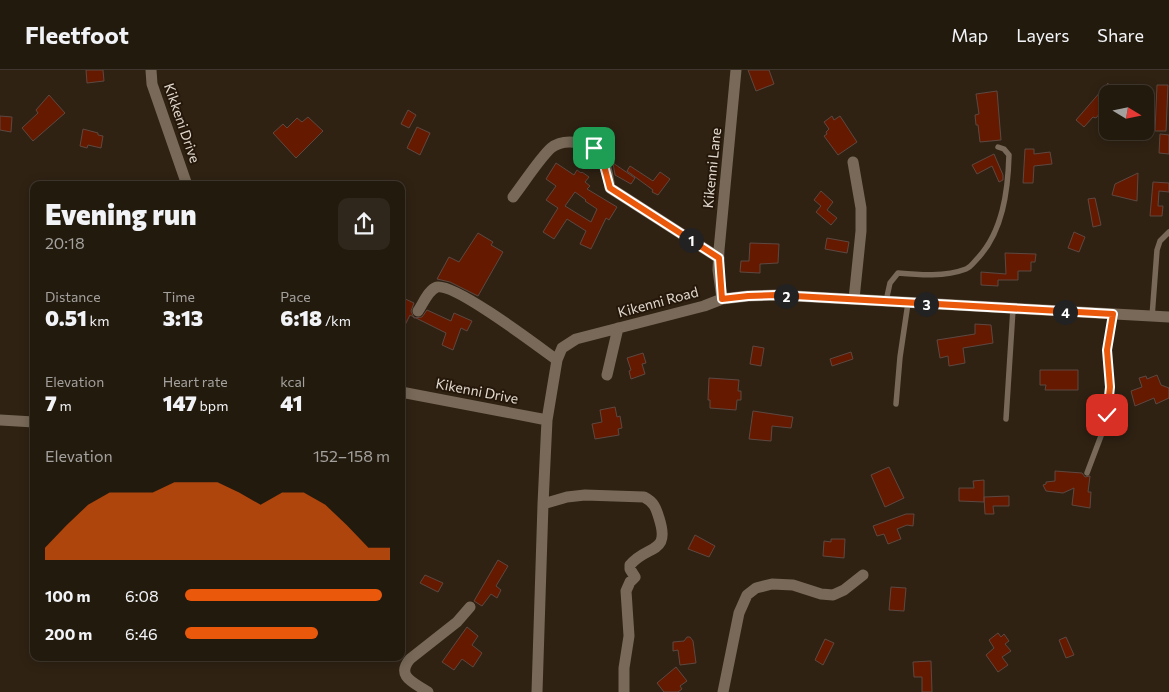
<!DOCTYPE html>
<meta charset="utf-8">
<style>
:root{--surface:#231a0e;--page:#2f271c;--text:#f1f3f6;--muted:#a3a19e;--line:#40382e;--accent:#ea580c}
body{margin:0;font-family:Commissioner,sans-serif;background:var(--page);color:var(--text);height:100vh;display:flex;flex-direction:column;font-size:19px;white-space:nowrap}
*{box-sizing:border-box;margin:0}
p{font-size:16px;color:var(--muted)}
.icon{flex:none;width:28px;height:28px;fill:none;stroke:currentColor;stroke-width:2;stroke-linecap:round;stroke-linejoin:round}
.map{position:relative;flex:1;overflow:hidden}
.details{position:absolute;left:30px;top:111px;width:375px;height:480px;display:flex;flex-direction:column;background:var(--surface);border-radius:10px;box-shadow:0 2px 12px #0003,0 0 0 1px var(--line)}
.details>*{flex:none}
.needle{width:32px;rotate:100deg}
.fabs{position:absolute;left:1099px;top:15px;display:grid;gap:10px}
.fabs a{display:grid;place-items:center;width:55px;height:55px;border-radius:10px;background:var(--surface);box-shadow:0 2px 12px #0003,0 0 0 1px var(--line);font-size:25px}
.pin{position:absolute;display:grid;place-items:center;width:42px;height:42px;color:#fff;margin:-21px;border-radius:10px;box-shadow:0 2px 8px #0006}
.km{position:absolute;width:25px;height:25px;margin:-12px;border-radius:50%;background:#222;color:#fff;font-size:14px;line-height:25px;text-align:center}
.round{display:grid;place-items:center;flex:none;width:52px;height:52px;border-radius:10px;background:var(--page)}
.summary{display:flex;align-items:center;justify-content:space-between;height:85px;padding:0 15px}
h1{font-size:28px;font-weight:800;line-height:38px}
.metrics{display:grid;grid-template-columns:repeat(3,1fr);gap:8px;height:85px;padding:5px 15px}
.metrics div{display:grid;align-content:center}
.metrics b{font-size:21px;font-weight:800}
.metrics small{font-size:14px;font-weight:400}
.metrics p{font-size:14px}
.chart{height:140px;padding:10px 15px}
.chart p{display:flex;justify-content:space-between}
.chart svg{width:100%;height:90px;margin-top:5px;fill:var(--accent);opacity:.7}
ul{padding:0 15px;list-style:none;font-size:16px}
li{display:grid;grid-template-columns:80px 60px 1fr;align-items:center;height:38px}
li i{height:12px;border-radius:6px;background:var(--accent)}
header{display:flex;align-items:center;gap:30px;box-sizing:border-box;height:70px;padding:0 25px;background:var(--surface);border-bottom:1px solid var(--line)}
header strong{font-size:24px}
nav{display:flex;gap:28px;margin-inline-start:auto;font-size:18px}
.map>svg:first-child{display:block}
.building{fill:#651a00;stroke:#5d4841;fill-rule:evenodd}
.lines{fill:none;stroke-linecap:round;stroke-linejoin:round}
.service{stroke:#786958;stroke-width:5.5}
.minor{stroke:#786958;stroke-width:11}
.route-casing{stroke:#fff;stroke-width:10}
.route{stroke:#ea580c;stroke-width:6}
.labels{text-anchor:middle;stroke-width:4;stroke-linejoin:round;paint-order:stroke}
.street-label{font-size:14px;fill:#e2dad0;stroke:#25180a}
</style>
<header>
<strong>Fleetfoot</strong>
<nav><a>Map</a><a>Layers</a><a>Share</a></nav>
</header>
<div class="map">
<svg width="1169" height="622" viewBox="0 0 1169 622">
<rect width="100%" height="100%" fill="#2f2213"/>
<!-- building -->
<path class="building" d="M 86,0 L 103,0 L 104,11 L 87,13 Z
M 748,0 L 769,0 L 774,14 L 756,21 Z
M 1108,13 L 1108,40 L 1104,38 L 1096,48 L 1093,47 L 1084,57 L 1076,50 Z
M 1157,15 L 1168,15 L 1166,61 L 1155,61 Z
M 997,21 L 1001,70 L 980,72 L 978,55 L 976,55 L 975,45 L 979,44 L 976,24 Z
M 49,25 L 65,43 L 33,71 L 22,58 L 38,43 L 36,40 Z
M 408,40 L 416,45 L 409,58 L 401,54 Z
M 0,46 L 12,47 L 11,62 L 0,60 Z
M 832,46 L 834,50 L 840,46 L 857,72 L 838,85 L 824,66 L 827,64 L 826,62 L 829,59 L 824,52 Z
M 308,47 L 323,61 L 296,88 L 273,63 L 283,54 L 287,58 L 297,48 L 302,52 Z
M 417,57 L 430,63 L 420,85 L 407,78 Z
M 83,59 L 98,63 L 98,65 L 103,66 L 101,78 L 88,75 L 87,78 L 80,76 Z
M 1160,64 L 1169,65 L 1169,84 L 1159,83 Z
M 1025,79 L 1034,79 L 1034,84 L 1050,82 L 1052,94 L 1034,96 L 1033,113 L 1023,113 Z
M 994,84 L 1003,105 L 1003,110 L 999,112 L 992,96 L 977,104 L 972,95 Z
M 556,93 L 574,105 L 577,100 L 581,103 L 582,102 L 589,107 L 585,112 L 590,116 L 587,119 L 617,137 L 609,150 L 606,148 L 591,179 L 580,174 L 586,161 L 567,149 L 554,169 L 543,162 L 558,138 L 546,130 L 556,116 L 546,109 ZM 575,122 L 586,130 L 585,131 L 597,139 L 591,152 L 565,136 Z
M 613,93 L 635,108 L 631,114 L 615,105 Z
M 630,96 L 653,111 L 660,102 L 670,109 L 658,125 L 652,122 L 653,120 L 627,101 Z
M 1138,103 L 1137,131 L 1112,125 L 1115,114 Z
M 1153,112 L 1169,113 L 1169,122 L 1159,121 L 1158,136 L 1163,136 L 1162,146 L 1150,146 Z
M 821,121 L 833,132 L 827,140 L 837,148 L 831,155 L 816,142 L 821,136 L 814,130 Z
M 1095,128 L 1101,155 L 1093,157 L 1088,129 Z
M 1074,162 L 1085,167 L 1079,182 L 1068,178 Z
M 478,163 L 493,172 L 491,175 L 503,182 L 478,226 L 450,212 L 437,209 L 449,187 L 459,192 Z
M 827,168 L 849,172 L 847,183 L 825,179 Z
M 750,173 L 779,174 L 778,193 L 760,194 L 760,203 L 740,202 L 741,191 L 749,191 Z
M 1005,183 L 1036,184 L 1035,192 L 1031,192 L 1031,201 L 1018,201 L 1018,210 L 998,210 L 998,216 L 981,215 L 981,202 L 1006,204 Z
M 401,227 L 414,233 L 411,241 L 414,248 L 422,247 L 427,240 L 451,251 L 454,243 L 472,251 L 467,261 L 461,258 L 453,280 L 442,275 L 446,263 L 410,245 L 401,263 Z
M 975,254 L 991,255 L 993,273 L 963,278 L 965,293 L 949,296 L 948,286 L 940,288 L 937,270 L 975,264 Z
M 753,276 L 764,278 L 761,296 L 750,294 Z
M 851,282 L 853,289 L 832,296 L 830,289 Z
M 643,283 L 646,293 L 642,294 L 645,304 L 631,309 L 629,301 L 631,300 L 627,288 Z
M 1040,300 L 1078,300 L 1078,320 L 1045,320 L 1046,315 L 1040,315 Z
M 1157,305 L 1161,315 L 1169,318 L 1169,328 L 1156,334 L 1154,328 L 1135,336 L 1131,321 L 1142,317 L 1139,308 L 1146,306 L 1147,309 Z
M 709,308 L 739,310 L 738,321 L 741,321 L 741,330 L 737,330 L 736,340 L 710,338 L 710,330 L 708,330 Z
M 615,337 L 617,347 L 620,346 L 622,358 L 618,359 L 619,365 L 595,369 L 592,354 L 602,352 L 600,340 Z
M 753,341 L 793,347 L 791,358 L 772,356 L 771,371 L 749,369 Z
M 889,397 L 904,428 L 885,437 L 871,405 Z
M 1055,401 L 1082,403 L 1085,407 L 1090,406 L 1088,422 L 1091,422 L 1090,438 L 1072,435 L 1074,418 L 1063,423 L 1046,421 L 1043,415 L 1046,414 L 1046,412 L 1055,411 Z
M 984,410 L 984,432 L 959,431 L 959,418 L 974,418 L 973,411 Z
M 1009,426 L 1009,436 L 993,436 L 994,444 L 985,444 L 984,427 Z
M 906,444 L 914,444 L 913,456 L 907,455 L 897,459 L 901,469 L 888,474 L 884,464 L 877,466 L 873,456 Z
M 695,465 L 715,476 L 709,487 L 688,479 Z
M 831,469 L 845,469 L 844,488 L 823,486 L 824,471 L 831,472 Z
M 498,490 L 508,496 L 496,516 L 501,520 L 497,528 L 491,524 L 482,536 L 474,531 Z
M 425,505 L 443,513 L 438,522 L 420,513 Z
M 891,517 L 906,518 L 904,541 L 889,540 Z
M 467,557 L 478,566 L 472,575 L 482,583 L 473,597 L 462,589 L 454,600 L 442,592 Z
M 998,563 L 1001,567 L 1004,564 L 1009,571 L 1005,574 L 1011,581 L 1002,587 L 1008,595 L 998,602 L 986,585 L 994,578 L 989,570 Z
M 687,567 L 690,567 L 693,571 L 696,593 L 680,595 L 678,580 L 673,581 L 673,572 L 684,571 Z
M 1066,567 L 1074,585 L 1066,588 L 1059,570 Z
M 825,569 L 834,573 L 823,595 L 815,590 Z
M 931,591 L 932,622 L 922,622 L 922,607 L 914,607 L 913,592 Z
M 676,597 L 687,611 L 680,616 L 682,619 L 678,622 L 664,622 L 657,613 Z"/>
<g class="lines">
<!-- service -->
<path class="service" d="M 886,231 L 890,213 L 898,203 C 920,205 945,207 966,199 C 971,197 974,192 977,189 C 1003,162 1008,120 1009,85 L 1004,79 L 998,77
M 1152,247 L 1157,180 L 1160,171 L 1169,162
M 896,334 L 900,287 L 908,233
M 1006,349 L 1013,239
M 1087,403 L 1104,358 L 1107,345 L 1110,317 L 1107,280 L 1113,244"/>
<!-- minor -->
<path class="minor" d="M 151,0 L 152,14 L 187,115
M 853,92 L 861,138 L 861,161 L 854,229
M 513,127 C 524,113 539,89 551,78 C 565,67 593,72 602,88 C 607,96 608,108 610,118 L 719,188
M 722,229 L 718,200 L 719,180 L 736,0
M 418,241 C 423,234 428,220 437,217 C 455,213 539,277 557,290
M 607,305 L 618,258
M 401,322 L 547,350
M 0,350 L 34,352
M 543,434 L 567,427 L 585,425 L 644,427 C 654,432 656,438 659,448 C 671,485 647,474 630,495 L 630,499 L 635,507 L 630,512 L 626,521 L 629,566 L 624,598 L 624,622
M 428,622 C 415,613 395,607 410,589 L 457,552 L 470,537
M 537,622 L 543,434 L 547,350 L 557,290 L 562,278 L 576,269 L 704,236 L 722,229 L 748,226 L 777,225 L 1169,247
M 723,622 L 739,543 L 747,525 L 756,518 L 772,514 L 793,515 L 821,524 L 833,525 L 844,520 L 863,505"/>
</g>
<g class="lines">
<defs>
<path id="route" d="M 594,78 L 602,88 L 610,118 L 719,188 L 722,229 L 748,226 L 777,225 L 1113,244 L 1107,280 L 1110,317 L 1107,345"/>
</defs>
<!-- route casing -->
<use href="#route" class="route-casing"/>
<!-- route -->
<use href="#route" class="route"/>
</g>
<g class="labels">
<!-- street labels -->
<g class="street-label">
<text transform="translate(182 53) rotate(71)" y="5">Kikkeni Drive</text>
<text transform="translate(712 98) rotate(-84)" y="5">Kikenni Lane</text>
<text transform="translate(658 232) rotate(-15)" y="5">Kikenni Road</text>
<text transform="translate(477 321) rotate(11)" y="5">Kikenni Drive</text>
</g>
</g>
</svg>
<div class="fabs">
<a><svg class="needle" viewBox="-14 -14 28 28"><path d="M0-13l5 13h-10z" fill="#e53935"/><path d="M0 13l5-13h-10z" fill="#a3a19e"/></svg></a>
</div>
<div class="pin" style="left:594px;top:78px;background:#1e9e55"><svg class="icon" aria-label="arrive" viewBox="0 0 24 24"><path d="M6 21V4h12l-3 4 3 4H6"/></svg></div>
<div class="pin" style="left:1107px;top:345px;background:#d93025"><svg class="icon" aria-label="check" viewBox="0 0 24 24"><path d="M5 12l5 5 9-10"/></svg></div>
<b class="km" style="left:691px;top:170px">1</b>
<b class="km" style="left:786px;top:226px">2</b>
<b class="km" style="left:926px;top:234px">3</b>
<b class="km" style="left:1065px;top:242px">4</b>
<section class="details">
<div class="summary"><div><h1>Evening run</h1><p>20:18</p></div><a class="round"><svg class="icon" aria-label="share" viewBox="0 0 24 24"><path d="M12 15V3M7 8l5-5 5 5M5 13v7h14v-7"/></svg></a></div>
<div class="metrics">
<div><p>Distance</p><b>0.51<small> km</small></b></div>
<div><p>Time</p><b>3:13</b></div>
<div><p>Pace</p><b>6:18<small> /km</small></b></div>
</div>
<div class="metrics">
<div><p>Elevation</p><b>7<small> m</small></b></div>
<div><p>Heart rate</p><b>147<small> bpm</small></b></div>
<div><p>kcal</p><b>41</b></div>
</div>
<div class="chart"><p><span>Elevation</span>152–158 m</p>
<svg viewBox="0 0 160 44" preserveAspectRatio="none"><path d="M0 44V38L10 27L20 17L30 11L40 11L50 11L60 6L70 6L80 6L90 11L100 17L110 11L120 11L130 17L140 27L150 38L160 38V44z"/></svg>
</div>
<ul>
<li><b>100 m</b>6:08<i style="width:96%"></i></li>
<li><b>200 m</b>6:46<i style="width:65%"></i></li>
</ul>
</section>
</div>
